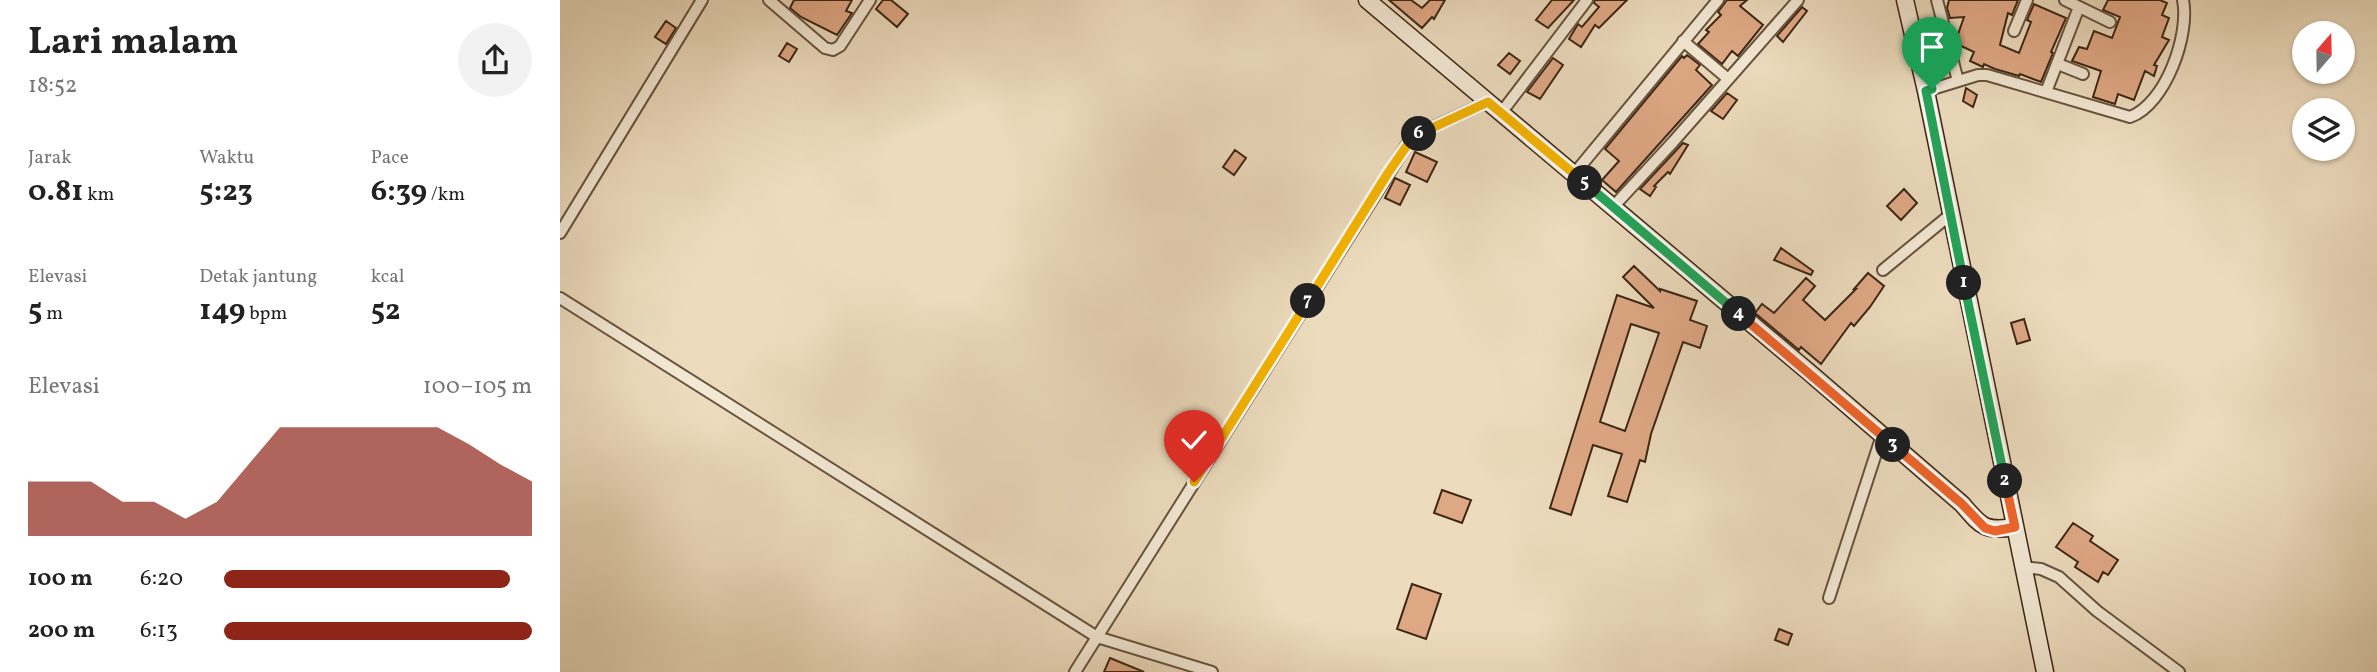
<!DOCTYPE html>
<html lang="id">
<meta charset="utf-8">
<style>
:root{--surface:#fff;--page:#f2f2f2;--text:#222;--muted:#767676;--accent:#8f2418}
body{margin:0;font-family:Vollkorn,serif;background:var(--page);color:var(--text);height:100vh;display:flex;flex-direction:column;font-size:26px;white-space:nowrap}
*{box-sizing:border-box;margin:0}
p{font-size:23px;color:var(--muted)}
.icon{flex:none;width:38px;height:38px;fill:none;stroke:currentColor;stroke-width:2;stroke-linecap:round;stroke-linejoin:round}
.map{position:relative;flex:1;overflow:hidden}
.sheet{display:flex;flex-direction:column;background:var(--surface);width:560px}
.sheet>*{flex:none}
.needle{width:46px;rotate:20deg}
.fabs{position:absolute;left:1732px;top:21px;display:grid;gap:14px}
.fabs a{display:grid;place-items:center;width:63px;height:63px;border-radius:50%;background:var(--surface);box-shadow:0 2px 5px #0004;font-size:35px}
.pin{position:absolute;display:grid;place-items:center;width:60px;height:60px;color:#fff;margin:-72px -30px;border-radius:50% 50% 50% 0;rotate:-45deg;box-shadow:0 0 7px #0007}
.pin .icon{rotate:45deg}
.km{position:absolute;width:35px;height:35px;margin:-18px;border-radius:50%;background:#222;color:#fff;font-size:19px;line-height:35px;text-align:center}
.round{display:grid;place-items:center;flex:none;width:74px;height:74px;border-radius:37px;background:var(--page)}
.headline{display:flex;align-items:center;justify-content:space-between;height:119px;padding:0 28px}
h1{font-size:38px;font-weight:700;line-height:52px}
.metrics{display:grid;grid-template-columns:repeat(3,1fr);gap:10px;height:119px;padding:7px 28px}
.metrics div{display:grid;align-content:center}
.metrics b{font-size:30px;font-weight:700}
.metrics small{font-size:19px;font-weight:400}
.metrics p{font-size:19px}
.chart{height:196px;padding:14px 28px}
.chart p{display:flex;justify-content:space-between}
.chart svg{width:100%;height:126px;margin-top:7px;fill:var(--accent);opacity:.7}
ul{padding:0 28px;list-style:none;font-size:23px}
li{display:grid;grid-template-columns:112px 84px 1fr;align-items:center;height:52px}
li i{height:18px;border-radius:9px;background:var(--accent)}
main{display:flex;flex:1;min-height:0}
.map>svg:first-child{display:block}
.building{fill:#dfa885;stroke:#3c2614;stroke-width:2;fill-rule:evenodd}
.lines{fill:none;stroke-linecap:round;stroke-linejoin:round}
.street-casing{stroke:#68533e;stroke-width:14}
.secondary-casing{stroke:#3c2614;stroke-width:19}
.street{stroke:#f3e8d4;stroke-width:10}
.secondary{stroke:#f3e8d4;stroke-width:16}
.split-1-casing{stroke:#fff;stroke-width:14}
.split-2-casing{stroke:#fff;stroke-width:14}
.split-3-casing{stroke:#fff;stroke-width:14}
.split-4-casing{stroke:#fff;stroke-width:14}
.split-5-casing{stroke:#fff;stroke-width:14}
.split-6-casing{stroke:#fff;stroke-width:14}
.split-7-casing{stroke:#fff;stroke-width:14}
.split-8-casing{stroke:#fff;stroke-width:14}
.split-1{stroke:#22a559;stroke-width:9}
.split-2{stroke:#22a559;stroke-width:9}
.split-3{stroke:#f0652b;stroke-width:9}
.split-4{stroke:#f0652b;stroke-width:9}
.split-5{stroke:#22a559;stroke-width:9}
.split-6{stroke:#f5b400;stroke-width:9}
.split-7{stroke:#f5b400;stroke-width:9}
.split-8{stroke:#f5b400;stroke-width:9}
</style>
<main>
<section class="sheet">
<div class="headline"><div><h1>Lari malam</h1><p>18:52</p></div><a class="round"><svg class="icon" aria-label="share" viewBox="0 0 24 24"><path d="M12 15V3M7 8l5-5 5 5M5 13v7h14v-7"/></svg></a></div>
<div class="metrics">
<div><p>Jarak</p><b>0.81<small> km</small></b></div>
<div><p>Waktu</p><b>5:23</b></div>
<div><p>Pace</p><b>6:39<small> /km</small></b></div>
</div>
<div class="metrics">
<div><p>Elevasi</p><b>5<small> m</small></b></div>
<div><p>Detak jantung</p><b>149<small> bpm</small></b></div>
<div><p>kcal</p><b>52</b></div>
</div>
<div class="chart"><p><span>Elevasi</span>100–105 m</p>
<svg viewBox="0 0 160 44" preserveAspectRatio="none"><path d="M0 44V25L10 25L20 25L30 32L40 32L50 38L60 32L70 19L80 6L90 6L100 6L110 6L120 6L130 6L140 12L150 19L160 25V44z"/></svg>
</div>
<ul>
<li><b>100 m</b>6:20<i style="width:93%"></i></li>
<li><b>200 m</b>6:13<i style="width:100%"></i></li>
</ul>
</section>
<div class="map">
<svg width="1817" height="672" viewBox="0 0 1817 672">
<rect width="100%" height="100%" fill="#ecdbbd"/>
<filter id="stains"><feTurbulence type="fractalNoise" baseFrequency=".00286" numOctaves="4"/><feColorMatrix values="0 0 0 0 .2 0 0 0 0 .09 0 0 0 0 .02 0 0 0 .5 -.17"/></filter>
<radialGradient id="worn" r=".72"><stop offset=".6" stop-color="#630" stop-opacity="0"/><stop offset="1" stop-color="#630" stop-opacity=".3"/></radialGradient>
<!-- building -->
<path class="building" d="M 234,0 L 292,0 L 286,11 L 292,13 L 277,35 L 241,17 L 230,8 Z
M 323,0 L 331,0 L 348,14 L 337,27 L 316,9 Z
M 829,0 L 851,0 L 862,8 L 870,0 L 885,0 L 874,19 L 872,17 L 862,28 Z
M 992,0 L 1014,0 L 988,28 L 976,20 Z
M 1035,0 L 1067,0 L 1039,28 L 1035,25 L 1021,47 L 1009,39 L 1018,24 L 1022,27 L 1039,7 L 1034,3 Z
M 1167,0 L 1187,0 L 1180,6 L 1203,25 L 1178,56 L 1172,51 L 1162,64 L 1138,44 L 1149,32 L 1146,30 L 1161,15 L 1158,12 Z
M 1389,0 L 1458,0 L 1452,15 L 1448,13 L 1440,45 L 1459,53 L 1471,22 L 1467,20 L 1474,4 L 1506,18 L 1491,52 L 1493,53 L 1481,82 L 1460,74 L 1459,76 L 1435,69 L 1424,64 L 1423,67 L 1410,61 L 1414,52 L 1397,44 L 1396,40 L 1404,17 L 1390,18 L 1387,8 Z
M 1548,0 L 1600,0 L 1607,3 L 1602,15 L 1609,18 L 1602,37 L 1609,40 L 1594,65 L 1597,66 L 1594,76 L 1585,71 L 1574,100 L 1558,94 L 1555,104 L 1533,97 L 1541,71 L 1512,61 L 1519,47 L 1527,49 L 1534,31 L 1552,38 L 1560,17 L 1543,10 Z
M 1242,7 L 1247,11 L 1223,42 L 1217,36 Z
M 106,21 L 116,28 L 106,44 L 95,37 Z
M 227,43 L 237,49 L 229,62 L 219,56 Z
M 949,53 L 960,61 L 950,74 L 938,65 Z
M 1127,55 L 1140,65 L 1136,70 L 1152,85 L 1056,192 L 1042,180 L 1059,161 L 1045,149 L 1122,56 L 1124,58 Z
M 993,58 L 1003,65 L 980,99 L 967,92 Z
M 1406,88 L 1417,95 L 1413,107 L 1403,101 Z
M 1167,93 L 1177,100 L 1163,119 L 1151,111 Z
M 1123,143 L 1128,145 L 1110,174 L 1108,172 L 1094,186 L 1096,187 L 1090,196 L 1080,189 Z
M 675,150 L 686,158 L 674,175 L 663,167 Z
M 855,152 L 877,162 L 867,182 L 846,172 Z
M 835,178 L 850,185 L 840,205 L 825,198 Z
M 1344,189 L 1357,203 L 1341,220 L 1327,206 Z
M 1221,248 L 1253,271 L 1251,275 L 1214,260 Z
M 1074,266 L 1100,291 L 1100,289 L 1137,301 L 1130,320 L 1147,326 L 1140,348 L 1123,342 L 1091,434 L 1085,462 L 1080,460 L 1067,502 L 1048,496 L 1062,454 L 1033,445 L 1011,515 L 990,508 L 1057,295 L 1094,308 L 1063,277 ZM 1071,324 L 1099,333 L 1065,431 L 1040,422 Z
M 1308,273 L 1324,286 L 1310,307 L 1294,326 L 1291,323 L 1261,364 L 1241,347 L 1239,350 L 1195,313 L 1202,304 L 1214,313 L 1246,278 L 1255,286 L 1243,300 L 1265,320 L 1296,289 L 1294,289 Z
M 1464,319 L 1470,340 L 1457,344 L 1451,323 Z
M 882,490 L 911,500 L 902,523 L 874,513 Z
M 1513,523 L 1533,536 L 1530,541 L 1558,560 L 1548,575 L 1543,572 L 1538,582 L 1515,567 L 1518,562 L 1496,547 Z
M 852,584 L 881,594 L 866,639 L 837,629 Z
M 1219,629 L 1232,634 L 1228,645 L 1215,640 Z
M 550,658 L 584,672 L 544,672 Z"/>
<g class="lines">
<defs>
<path id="street" d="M 209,0 L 265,48 L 273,50 L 280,46 L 310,0
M 1377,0 L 1398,81
M 1505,0 L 1550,22
M 1454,31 L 1467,0
M 1123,41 L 1167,78
M 1498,64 L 1523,74
M 1366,91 L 1418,75 L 1427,75 L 1570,117 C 1606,104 1630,34 1623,0
M 1486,92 L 1519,7
M 941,113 L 1027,0
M 1014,174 L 1158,0
M 1053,207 L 1113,142 L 1238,0
M 0,233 L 142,0
M 1323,270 L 1391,214
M 0,298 L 537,637 L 652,672
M 1463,567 L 1481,569 L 1499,577 L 1537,611 L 1619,672
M 1269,598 L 1322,435
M 515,672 L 848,143 L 856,135 L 928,102"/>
<path id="secondary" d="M 807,0 L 1250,373 L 1402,504 C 1421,526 1424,532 1455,527
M 1345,0 L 1366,91 L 1485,672"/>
</defs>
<!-- street casing -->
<use href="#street" class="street-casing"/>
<!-- secondary casing -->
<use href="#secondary" class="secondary-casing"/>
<!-- street -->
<use href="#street" class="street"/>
<!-- secondary -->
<use href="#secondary" class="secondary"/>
</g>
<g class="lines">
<defs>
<path id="split-1" d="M 1372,89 L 1366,91 L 1404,283"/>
<path id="split-2" d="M 1404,283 L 1445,481"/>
<path id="split-3" d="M 1333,445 L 1402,504 L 1425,528 L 1435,531 L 1455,527 L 1445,481"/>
<path id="split-4" d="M 1179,314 L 1333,445"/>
<path id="split-5" d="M 1025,183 L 1179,314"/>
<path id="split-6" d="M 859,134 L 928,102 L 1025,183"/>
<path id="split-7" d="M 748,301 L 828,173 L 848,144 L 859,134"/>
<path id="split-8" d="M 634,482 L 748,301"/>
</defs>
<!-- split-1 casing -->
<use href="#split-1" class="split-1-casing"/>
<!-- split-2 casing -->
<use href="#split-2" class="split-2-casing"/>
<!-- split-3 casing -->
<use href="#split-3" class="split-3-casing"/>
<!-- split-4 casing -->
<use href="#split-4" class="split-4-casing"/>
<!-- split-5 casing -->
<use href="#split-5" class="split-5-casing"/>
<!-- split-6 casing -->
<use href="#split-6" class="split-6-casing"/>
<!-- split-7 casing -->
<use href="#split-7" class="split-7-casing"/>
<!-- split-8 casing -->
<use href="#split-8" class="split-8-casing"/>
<!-- split-1 -->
<use href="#split-1" class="split-1"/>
<!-- split-2 -->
<use href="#split-2" class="split-2"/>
<!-- split-3 -->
<use href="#split-3" class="split-3"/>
<!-- split-4 -->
<use href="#split-4" class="split-4"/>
<!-- split-5 -->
<use href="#split-5" class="split-5"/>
<!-- split-6 -->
<use href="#split-6" class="split-6"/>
<!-- split-7 -->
<use href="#split-7" class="split-7"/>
<!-- split-8 -->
<use href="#split-8" class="split-8"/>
</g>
<rect width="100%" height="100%" filter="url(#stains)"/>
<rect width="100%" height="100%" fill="url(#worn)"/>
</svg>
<div class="fabs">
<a><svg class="needle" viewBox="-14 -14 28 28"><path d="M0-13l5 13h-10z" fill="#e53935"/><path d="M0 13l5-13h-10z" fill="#767676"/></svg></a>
<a><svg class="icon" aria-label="layers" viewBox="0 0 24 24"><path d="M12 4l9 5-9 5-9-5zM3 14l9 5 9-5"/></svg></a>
</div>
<div class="pin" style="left:1372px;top:89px;background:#1e9e55"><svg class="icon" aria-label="arrive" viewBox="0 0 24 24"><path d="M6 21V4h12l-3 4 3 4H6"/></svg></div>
<div class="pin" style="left:634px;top:482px;background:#d93025"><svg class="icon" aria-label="check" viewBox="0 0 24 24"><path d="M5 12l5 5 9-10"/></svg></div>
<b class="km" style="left:1404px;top:283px">1</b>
<b class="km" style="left:1445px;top:481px">2</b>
<b class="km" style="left:1333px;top:445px">3</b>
<b class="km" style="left:1179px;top:314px">4</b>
<b class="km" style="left:1025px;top:183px">5</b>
<b class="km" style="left:859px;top:134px">6</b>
<b class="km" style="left:748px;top:301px">7</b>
</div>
</main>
